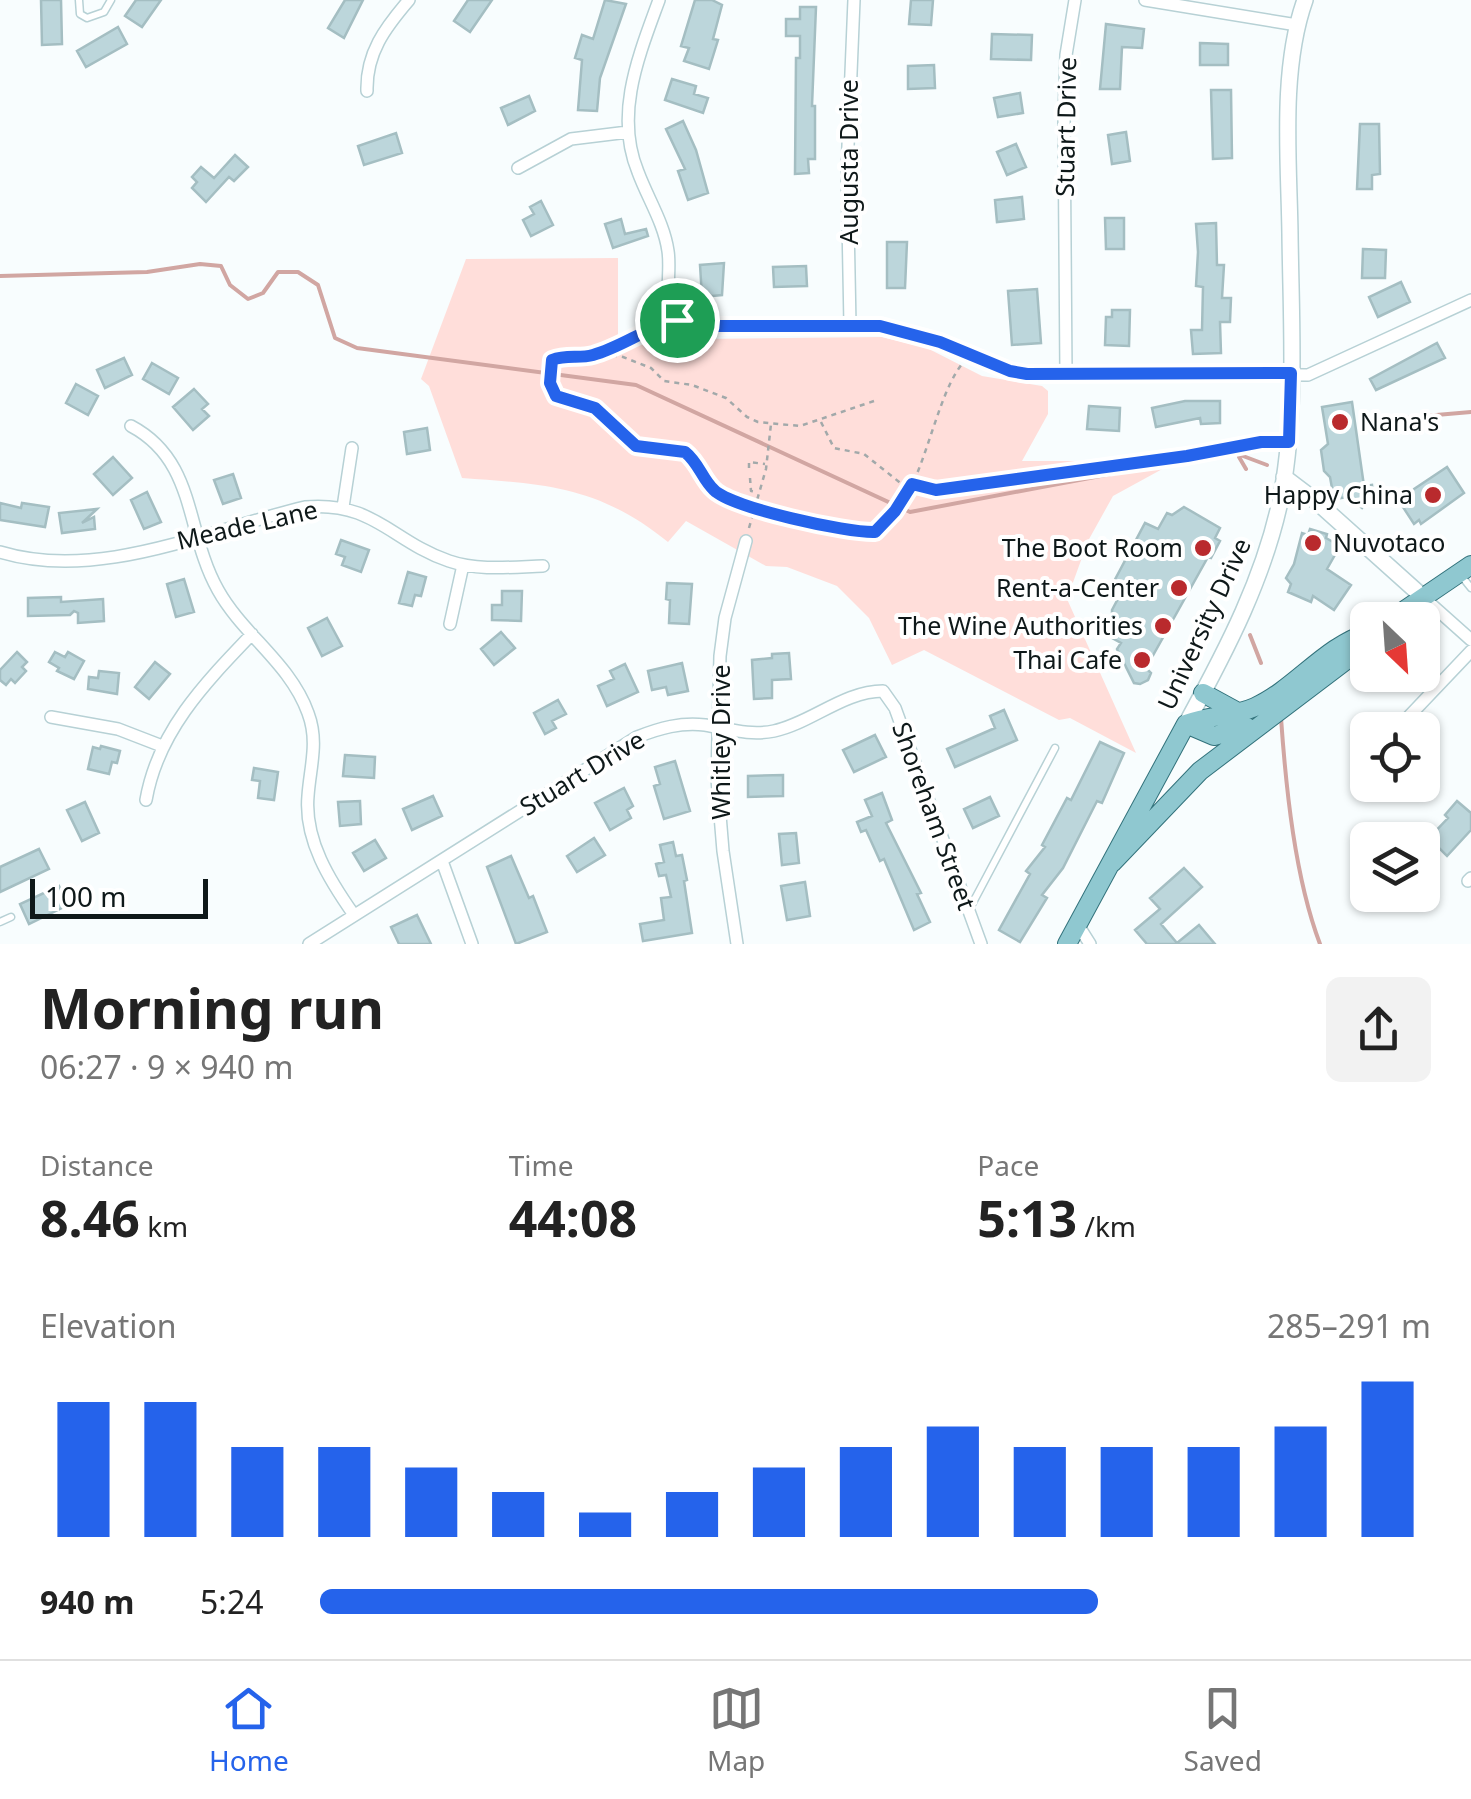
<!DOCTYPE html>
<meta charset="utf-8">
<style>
:root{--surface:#fff;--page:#f2f2f2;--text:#222;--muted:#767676;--line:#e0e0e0;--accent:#2563eb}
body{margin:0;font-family:"Noto Sans",sans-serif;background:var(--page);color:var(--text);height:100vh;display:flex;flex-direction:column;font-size:38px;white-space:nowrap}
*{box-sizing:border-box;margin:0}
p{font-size:32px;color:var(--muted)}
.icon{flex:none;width:55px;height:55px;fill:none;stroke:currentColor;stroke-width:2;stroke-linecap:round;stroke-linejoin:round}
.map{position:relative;height:944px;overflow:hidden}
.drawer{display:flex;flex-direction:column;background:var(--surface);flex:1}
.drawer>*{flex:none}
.needle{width:65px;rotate:155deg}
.buttons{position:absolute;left:1350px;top:602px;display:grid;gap:20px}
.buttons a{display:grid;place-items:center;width:90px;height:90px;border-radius:15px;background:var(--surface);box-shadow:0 2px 8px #0004;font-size:50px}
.scale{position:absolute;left:30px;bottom:25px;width:178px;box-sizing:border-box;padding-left:10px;border:5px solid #0e1819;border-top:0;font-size:28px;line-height:35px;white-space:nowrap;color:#0e1819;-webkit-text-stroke:8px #fff;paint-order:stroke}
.pin{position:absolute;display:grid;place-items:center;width:85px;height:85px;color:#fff;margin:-42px;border:5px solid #fff;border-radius:50%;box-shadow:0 2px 10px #0007}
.round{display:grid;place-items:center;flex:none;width:105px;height:105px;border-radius:15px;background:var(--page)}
.head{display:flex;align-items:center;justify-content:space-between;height:170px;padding:0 40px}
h1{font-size:55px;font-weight:700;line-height:75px}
.metrics{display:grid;grid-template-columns:repeat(3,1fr);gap:15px;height:170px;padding:10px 40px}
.metrics div{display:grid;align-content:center}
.metrics b{font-size:50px;font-weight:700}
.metrics small{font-size:28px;font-weight:400}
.metrics p{font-size:28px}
.chart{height:280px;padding:20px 40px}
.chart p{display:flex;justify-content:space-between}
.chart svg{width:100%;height:180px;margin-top:10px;stroke:var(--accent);stroke-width:6}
ul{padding:0 40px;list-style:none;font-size:32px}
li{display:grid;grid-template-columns:160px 120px 1fr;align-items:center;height:75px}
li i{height:25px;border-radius:12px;background:var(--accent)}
.tab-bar{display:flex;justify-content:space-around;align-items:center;height:140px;border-top:2px solid var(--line);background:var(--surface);font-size:28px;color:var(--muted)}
.tab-bar a{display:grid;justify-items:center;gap:5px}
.tab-bar .active{color:var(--accent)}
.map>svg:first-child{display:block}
.green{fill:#ffdeda}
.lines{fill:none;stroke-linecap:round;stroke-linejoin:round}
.stream{stroke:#d1a6a2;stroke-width:4}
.building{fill:#bcd6db;stroke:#a4bec2;stroke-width:2.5}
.lane-casing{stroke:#b7d1d5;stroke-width:9}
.street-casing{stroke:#b7d1d5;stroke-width:14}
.secondary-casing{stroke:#b7d1d5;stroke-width:18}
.primary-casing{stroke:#32727b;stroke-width:20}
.path{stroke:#a2a9aa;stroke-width:2.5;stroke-dasharray:5 5;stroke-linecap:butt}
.lane{stroke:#fff;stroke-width:6}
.street{stroke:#fff;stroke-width:11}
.secondary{stroke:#fff;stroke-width:15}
.primary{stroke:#8fc8d0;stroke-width:18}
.route-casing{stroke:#fff;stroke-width:20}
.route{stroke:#2563eb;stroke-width:12}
.poi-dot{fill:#b92a2d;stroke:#fff;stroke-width:4}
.labels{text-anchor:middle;stroke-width:8;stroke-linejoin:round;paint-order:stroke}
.street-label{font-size:25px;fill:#0e1819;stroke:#fff}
.poi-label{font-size:25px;fill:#0e1819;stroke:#fff;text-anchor:end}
</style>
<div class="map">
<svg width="1471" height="944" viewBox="0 0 1471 944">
<rect width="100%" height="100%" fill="#f8fdfe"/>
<!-- green -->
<path class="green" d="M 618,258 L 618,340 L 882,337 L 927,348 L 982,376 L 1042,386 L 1048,391 L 1048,414 L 1022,461 L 1177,461 L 1113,496 L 1088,541 L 1067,599 L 1136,753 L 1070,718 L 1059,720 L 924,650 L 892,665 L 869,618 L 837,586 L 787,567 L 766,566 L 686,521 L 668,542 C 600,487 547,484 462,478 L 429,386 L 421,379 L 466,259 Z"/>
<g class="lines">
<!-- stream -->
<path class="stream" d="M 0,276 L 147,272 L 200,264 L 221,266 L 230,285 L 248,299 L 263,293 L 278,272 L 298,272 L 318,285 L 335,338 L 357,348 L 636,385 L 910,512 L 1222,453 L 1235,453 L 1267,465
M 1390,419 L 1471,412
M 1239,457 L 1246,469
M 1250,635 L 1261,663
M 1281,718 C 1286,789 1295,878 1320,944"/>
</g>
<!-- building -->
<path class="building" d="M 41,0 L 61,0 L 62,44 L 42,45 Z
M 136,0 L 161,0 L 142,27 L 125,16 Z
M 345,0 L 363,0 L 344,38 L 328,28 Z
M 468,0 L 492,0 L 470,32 L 454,21 Z
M 605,0 L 626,4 L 600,78 L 597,111 L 578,110 L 582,60 L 575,58 L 582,35 L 593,39 Z
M 695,0 L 712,0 L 722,5 L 713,39 L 718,40 L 709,69 L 684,61 L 689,48 L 681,46 Z
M 911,0 L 933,0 L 931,25 L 909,24 Z
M 800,7 L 816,7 L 812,106 L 815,106 L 815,159 L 808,159 L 809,173 L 795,174 L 796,58 L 800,58 L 800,36 L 786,36 L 786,19 L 800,19 Z
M 1106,24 L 1144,29 L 1142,48 L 1122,47 L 1120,89 L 1100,89 Z
M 118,27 L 127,44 L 86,67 L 77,51 Z
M 992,34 L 1032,35 L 1031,60 L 991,59 Z
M 1200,43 L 1228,44 L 1228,65 L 1200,65 Z
M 934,65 L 935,88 L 908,89 L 908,66 Z
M 672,79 L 696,86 L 694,94 L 708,98 L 703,113 L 665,100 Z
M 1211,90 L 1231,90 L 1232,158 L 1213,159 Z
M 1020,93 L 1023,113 L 998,117 L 994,98 Z
M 529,96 L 535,111 L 508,125 L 501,108 Z
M 683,121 L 696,150 L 708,193 L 688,200 L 678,171 L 685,169 L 666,129 Z
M 1360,124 L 1379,124 L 1380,174 L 1372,175 L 1372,189 L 1357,189 Z
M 1126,132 L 1130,161 L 1112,164 L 1108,135 Z
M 396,133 L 402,153 L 364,165 L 358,146 Z
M 1016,144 L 1026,167 L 1007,175 L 997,152 Z
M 235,155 L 248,167 L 234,181 L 229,177 L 206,202 L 192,188 L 197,182 L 192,177 L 201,167 L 214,178 Z
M 1022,197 L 1024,219 L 997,222 L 995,200 Z
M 541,201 L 553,225 L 531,236 L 523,220 L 534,214 L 530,207 Z
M 1105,218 L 1124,218 L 1124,249 L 1106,249 Z
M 621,219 L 625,234 L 646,229 L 648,236 L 613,248 L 605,224 Z
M 1216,223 L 1217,265 L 1224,265 L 1222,298 L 1231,298 L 1230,322 L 1220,322 L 1221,353 L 1193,354 L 1191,330 L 1202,330 L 1203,287 L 1196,286 L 1198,252 L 1196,224 Z
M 887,242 L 907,242 L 905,288 L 887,288 Z
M 1363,249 L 1386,250 L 1385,278 L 1362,278 Z
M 724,263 L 722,295 L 702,297 L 700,265 Z
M 806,266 L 807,286 L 774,287 L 773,267 Z
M 1401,282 L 1410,302 L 1378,317 L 1369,297 Z
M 1037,289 L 1041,343 L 1012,345 L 1008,291 Z
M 1112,310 L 1130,310 L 1129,346 L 1105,345 L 1106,317 L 1112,317 Z
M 1437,343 L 1445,358 L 1376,390 L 1370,379 Z
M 124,358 L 132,375 L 105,388 L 97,370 Z
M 152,363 L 178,378 L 169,394 L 143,379 Z
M 76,384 L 98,396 L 88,415 L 66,403 Z
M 194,389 L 208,404 L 202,409 L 209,416 L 193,430 L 173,407 Z
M 1185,401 L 1220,401 L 1220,423 L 1201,424 L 1200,418 L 1156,427 L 1152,408 Z
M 1352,402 L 1364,486 L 1372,485 L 1373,493 L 1362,508 L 1348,497 L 1334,499 L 1330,477 L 1324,471 L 1321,450 L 1328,444 L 1322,407 Z
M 1089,406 L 1120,408 L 1119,431 L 1087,429 Z
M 427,428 L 430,450 L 407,454 L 404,432 Z
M 113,457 L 132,478 L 113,495 L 94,474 Z
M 1447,467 L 1464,493 L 1421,524 L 1419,520 L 1414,524 L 1401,504 L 1405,501 L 1402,497 Z
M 233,474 L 241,498 L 223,504 L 214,480 Z
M 147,492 L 161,522 L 144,529 L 131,500 Z
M 0,503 L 21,508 L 22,503 L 49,507 L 45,527 L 0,520 Z
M 1184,507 L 1220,528 L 1215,538 L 1220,541 L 1211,558 L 1208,557 L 1146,668 L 1151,673 L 1148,680 L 1140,684 L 1134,683 L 1117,649 L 1121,643 L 1112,638 L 1117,628 L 1112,626 L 1112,610 L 1121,593 L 1111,587 L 1145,523 L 1158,529 L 1167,513 L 1172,515 Z
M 97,509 L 82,523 L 94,517 L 95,529 L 62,533 L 59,513 Z
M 1310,529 L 1327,534 L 1326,538 L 1340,546 L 1327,569 L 1351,585 L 1334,610 L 1313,596 L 1311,602 L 1288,592 L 1291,584 L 1286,578 L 1294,564 L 1302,533 L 1308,535 Z
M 341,540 L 369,550 L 361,572 L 342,565 L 345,557 L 336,554 Z
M 408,572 L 426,577 L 421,596 L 415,595 L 412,606 L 399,603 Z
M 184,579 L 194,612 L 176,617 L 167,584 Z
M 667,583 L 692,584 L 689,624 L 669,623 L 670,600 L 666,599 Z
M 502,591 L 522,591 L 521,621 L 492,620 L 492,605 L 502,605 Z
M 61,597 L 61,602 L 103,599 L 104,621 L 78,623 L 78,613 L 74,611 L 70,615 L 28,616 L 28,598 Z
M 327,618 L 342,646 L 322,656 L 308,628 Z
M 501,632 L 515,648 L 494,665 L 481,649 Z
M 17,652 L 27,662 L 22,667 L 26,671 L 15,683 L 11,679 L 6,685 L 0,680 L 0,670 Z
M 55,652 L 65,657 L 68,652 L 84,661 L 74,679 L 57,671 L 59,668 L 49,662 Z
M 789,653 L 791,679 L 772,680 L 772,698 L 754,699 L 752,660 L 772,658 L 772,654 Z
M 155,662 L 170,674 L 149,699 L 135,687 Z
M 682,663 L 688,691 L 668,695 L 666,687 L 652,690 L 648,671 Z
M 625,664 L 638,692 L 607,706 L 598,686 L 614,679 L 610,671 Z
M 99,671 L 119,673 L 117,694 L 88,689 L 89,677 L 98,678 Z
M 558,700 L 566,714 L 552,721 L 556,728 L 545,734 L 534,713 Z
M 1004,710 L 1017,740 L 955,767 L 947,749 L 995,728 L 990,716 Z
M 875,735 L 886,757 L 854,772 L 843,750 Z
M 1100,742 L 1124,753 L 1102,803 L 1097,801 L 1063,868 L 1042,895 L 1047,898 L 1020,942 L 999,930 L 1030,874 L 1026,871 L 1045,847 L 1042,845 L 1067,798 L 1071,800 Z
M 101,746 L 120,751 L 117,763 L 112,762 L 109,774 L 88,769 L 93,747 L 100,749 Z
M 345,755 L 375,757 L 374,778 L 343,776 Z
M 675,761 L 690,811 L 664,819 L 654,786 L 660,784 L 655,767 Z
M 254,768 L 278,772 L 274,800 L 258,798 L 260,781 L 252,780 Z
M 783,775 L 783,796 L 748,797 L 748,776 Z
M 624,788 L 633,806 L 627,810 L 631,818 L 610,830 L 595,803 Z
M 882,793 L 892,820 L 886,823 L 921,893 L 917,894 L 930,922 L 914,930 L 884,859 L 880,861 L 866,830 L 861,832 L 857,822 L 872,816 L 865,800 Z
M 433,796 L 442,816 L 412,830 L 403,809 Z
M 990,797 L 999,816 L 973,828 L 964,809 Z
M 360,801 L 361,824 L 340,826 L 338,802 Z
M 1457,801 L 1471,813 L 1471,830 L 1447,856 L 1429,838 L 1448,818 L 1445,815 Z
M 85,802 L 99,833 L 82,841 L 67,810 Z
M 796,833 L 799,863 L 782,865 L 779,834 Z
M 594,838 L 605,855 L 577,872 L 567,856 Z
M 375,840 L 386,858 L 364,871 L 353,853 Z
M 673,842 L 676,856 L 682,855 L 687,880 L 684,881 L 692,933 L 643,941 L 640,924 L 664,920 L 661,898 L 671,897 L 666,875 L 659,876 L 656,864 L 664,862 L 660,845 Z
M 39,849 L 49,869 L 0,892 L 0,867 Z
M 511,856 L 529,898 L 533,896 L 547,932 L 516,944 L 487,867 Z
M 1184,868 L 1202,887 L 1161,924 L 1177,943 L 1199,925 L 1215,944 L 1147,944 L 1135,930 L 1160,909 L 1150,898 Z
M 805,882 L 810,916 L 787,920 L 781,886 Z
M 59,886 L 68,905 L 29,924 L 20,904 Z
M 417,915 L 431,944 L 399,944 L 391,927 Z"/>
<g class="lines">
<defs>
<path id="lane" d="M 79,0 L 80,14 L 87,18 L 104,12 L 111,0
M 1459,573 L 1471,588
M 969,910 L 1055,748
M 0,922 L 11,917"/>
<path id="street" d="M 659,0 C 639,55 614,114 638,172 C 648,199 664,223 668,251 C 672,276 660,307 682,324 L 880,326 L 940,342 L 1009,371 L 1027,374 L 1308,375 L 1471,300
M 1145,0 L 1297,25
M 367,91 C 366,53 385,28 409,0
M 518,168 L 571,139 L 628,132
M 850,325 L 847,170 L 854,0
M 1066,374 L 1064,115 L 1066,55 L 1075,0
M 131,426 C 197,461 185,532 218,590 C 243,635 290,663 308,713 C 319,742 310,767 308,796 C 304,840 330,881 354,915
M 343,507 L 352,448
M 0,552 C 99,582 208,530 305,507 C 374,501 391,541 449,561 C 478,571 512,567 543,566
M 1424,598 L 1471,640
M 450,624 L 463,565
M 51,717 L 118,729 L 162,746
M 1396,730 L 1471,651
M 146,800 C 158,731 205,683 252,634
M 442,861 L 472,944
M 1468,881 L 1471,878
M 1078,925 L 1090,944
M 309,944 L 637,737 C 660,728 681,722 705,725 C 729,729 750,736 774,731 C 811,723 844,691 883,691 L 895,708 L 981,944
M 737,944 L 723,851 L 717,779 L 720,656 L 725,618 L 746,541"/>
<path id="secondary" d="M 1284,477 L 1317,502 L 1424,598
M 1186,724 C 1226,651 1266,575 1282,492 C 1297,408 1291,320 1290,234 C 1289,161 1280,70 1305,0"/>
<path id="primary" d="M 1390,620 L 1471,565
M 1203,693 L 1236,711
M 1186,724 C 1209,715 1233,717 1255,707 C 1295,689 1325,646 1368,633
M 1186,724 L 1214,736 L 1247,727
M 1112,863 L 1200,771 L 1361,649 L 1368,640
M 1067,944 L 1186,724"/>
</defs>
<!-- lane casing -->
<use href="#lane" class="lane-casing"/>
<!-- street casing -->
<use href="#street" class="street-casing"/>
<!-- secondary casing -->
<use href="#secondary" class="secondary-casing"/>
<!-- primary casing -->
<use href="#primary" class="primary-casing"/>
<!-- path -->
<path class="path" d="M 599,352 L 665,323
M 874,401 L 800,426 L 758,422 L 747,417 L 726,398 L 692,385 L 664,381 L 651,368 L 623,357 L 598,353 L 583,356 L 570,354 L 552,360 C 549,372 550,385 556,396 L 595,408 L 636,446 L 685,452 L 718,494 L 804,521 L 869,533 C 922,516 929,406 962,364
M 821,422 L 834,448 L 864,454 L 908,489
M 749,468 L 749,462 L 765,464
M 750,478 L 751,491 L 757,492
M 913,485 L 936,490 L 1187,456 L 1261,442 L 1276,442
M 749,528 L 766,469 L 771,424"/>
<!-- lane -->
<use href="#lane" class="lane"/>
<!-- street -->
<use href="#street" class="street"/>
<!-- secondary -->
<use href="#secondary" class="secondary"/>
<!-- primary -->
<use href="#primary" class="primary"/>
</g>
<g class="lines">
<defs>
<path id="route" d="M 677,320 L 692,326 L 880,326 L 940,342 L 1010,371 L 1027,374 L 1291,373 L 1289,442 L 1261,442 L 1187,456 L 936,490 L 912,484 L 895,511 L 875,532 C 847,533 732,508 714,490 C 702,479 699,463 685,452 L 636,446 L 595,408 L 556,396 L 550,383 L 552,360 C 567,354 579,359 593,355 C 622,347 647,327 677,320 Z"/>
</defs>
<!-- route casing -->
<use href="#route" class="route-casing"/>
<!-- route -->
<use href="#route" class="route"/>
</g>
<!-- markers -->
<g class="poi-dot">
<circle cx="1340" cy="422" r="10"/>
<circle cx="1433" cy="495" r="10"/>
<circle cx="1313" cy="543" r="10"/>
<circle cx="1203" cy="548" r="10"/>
<circle cx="1179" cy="588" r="10"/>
<circle cx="1163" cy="626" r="10"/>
<circle cx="1142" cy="660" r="10"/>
</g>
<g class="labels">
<!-- street labels -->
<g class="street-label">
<text transform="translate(1066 127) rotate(-89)" y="9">Stuart Drive</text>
<text transform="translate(849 162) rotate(-90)" y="9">Augusta Drive</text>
<text transform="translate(247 525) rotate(-13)" y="9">Meade Lane</text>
<text transform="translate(1204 624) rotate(-65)" y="9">University Drive</text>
<text transform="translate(721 742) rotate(-90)" y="9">Whitley Drive</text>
<text transform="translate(582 773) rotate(-31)" y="9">Stuart Drive</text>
<text transform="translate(934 816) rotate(70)" y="9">Shoreham Street</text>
</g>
<!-- poi labels -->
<g class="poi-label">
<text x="1360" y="431" text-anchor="start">Nana's</text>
<text x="1413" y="504">Happy China</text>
<text x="1333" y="552" text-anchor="start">Nuvotaco</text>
<text x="1183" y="557">The Boot Room</text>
<text x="1159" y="597">Rent-a-Center</text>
<text x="1143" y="635">The Wine Authorities</text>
<text x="1122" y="669">Thai Cafe</text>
</g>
</g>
</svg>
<div class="buttons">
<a><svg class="needle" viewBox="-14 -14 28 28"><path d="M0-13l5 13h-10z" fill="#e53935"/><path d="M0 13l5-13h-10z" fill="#767676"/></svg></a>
<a><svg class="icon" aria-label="locate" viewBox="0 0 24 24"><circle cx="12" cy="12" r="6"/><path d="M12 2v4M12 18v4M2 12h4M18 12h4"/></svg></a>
<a><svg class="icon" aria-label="layers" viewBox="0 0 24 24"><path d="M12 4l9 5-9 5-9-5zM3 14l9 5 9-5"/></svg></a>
</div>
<div class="scale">100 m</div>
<div class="pin" style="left:677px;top:320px;background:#1e9e55"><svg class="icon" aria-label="arrive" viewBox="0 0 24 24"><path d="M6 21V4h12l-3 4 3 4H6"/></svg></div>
</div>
<section class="drawer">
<div class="head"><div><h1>Morning run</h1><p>06:27 · 9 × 940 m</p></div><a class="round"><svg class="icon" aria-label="share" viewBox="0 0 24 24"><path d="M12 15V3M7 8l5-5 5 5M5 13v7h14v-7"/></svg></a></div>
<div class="metrics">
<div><p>Distance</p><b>8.46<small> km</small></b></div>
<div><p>Time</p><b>44:08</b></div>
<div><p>Pace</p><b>5:13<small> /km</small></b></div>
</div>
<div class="chart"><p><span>Elevation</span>285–291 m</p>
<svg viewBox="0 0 160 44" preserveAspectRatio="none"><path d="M5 44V11M15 44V11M25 44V22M35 44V22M45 44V27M55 44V33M65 44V38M75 44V33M85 44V27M95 44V22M105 44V17M115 44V22M125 44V22M135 44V22M145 44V17M155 44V6"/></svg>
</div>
<ul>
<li><b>940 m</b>5:24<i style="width:70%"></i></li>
</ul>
</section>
<nav class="tab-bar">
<a class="active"><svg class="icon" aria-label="home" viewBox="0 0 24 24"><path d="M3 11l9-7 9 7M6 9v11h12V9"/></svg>Home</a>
<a><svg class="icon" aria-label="map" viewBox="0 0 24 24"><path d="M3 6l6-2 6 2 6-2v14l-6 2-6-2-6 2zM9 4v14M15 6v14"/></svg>Map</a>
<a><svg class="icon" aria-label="saved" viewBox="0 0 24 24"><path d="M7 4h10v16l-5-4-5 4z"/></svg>Saved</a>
</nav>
